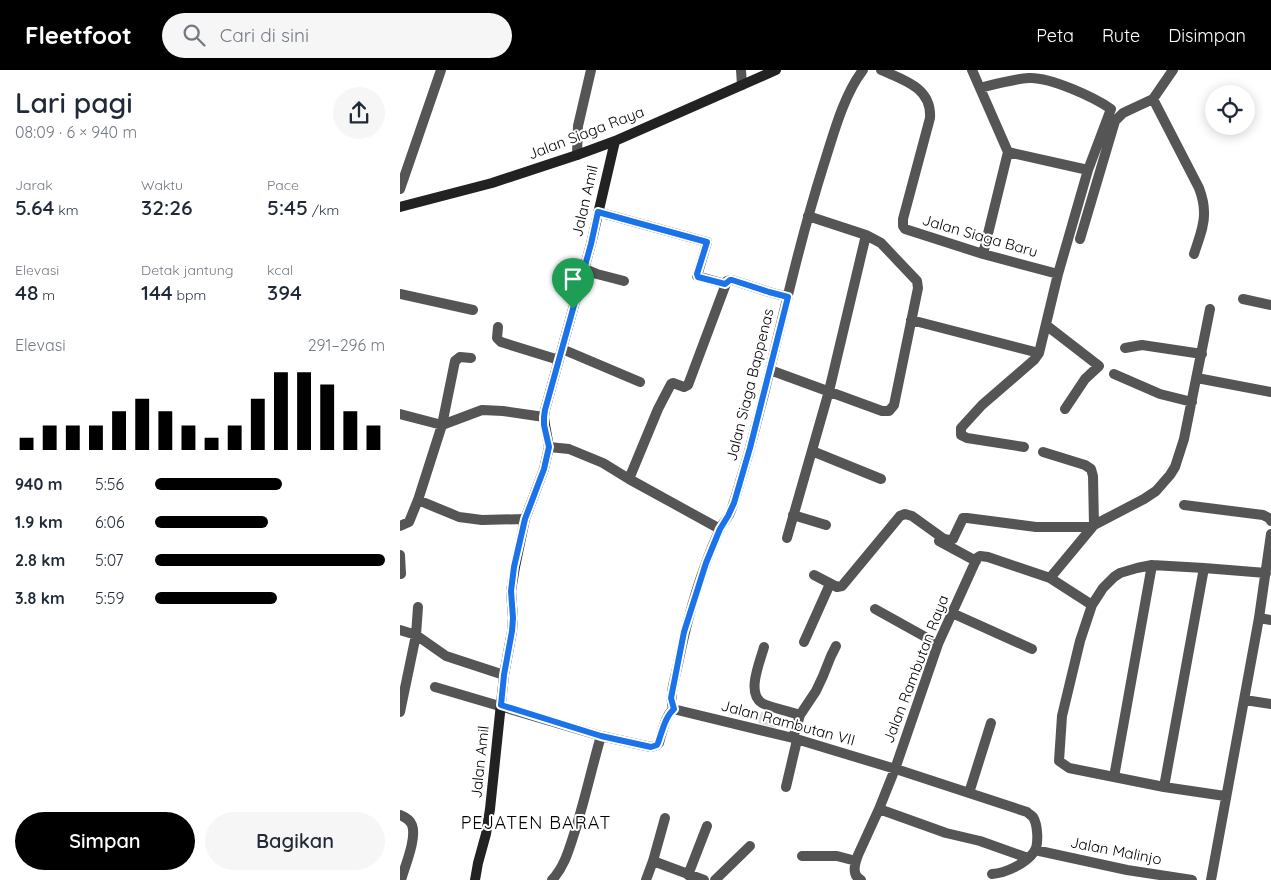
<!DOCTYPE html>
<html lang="id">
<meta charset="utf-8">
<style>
:root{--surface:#fff;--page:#f6f6f7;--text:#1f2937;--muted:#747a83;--accent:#000}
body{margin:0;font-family:Quicksand,sans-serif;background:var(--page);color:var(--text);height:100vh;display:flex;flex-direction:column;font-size:19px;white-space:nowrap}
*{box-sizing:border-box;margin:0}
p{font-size:16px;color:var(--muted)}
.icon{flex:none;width:28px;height:28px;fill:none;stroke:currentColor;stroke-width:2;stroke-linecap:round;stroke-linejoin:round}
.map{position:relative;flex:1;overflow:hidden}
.details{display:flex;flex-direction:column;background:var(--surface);width:400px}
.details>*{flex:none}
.buttons{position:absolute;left:805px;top:15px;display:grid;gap:10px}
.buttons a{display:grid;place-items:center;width:50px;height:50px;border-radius:50%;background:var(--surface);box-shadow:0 2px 12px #0003;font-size:25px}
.pin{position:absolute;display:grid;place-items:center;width:42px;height:42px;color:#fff;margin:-51px -21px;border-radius:50% 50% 50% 0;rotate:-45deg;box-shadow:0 0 5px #0007}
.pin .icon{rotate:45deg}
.round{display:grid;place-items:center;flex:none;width:52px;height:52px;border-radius:26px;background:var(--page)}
.overview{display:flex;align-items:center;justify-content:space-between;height:85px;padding:0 15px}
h1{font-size:28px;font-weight:600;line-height:38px}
.metrics{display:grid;grid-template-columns:repeat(3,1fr);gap:8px;height:85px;padding:5px 15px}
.metrics div{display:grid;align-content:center}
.metrics b{font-size:21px;font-weight:600}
.metrics small{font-size:14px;font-weight:400}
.metrics p{font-size:14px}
.chart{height:140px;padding:10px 15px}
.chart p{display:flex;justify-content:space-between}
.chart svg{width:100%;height:90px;margin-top:5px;stroke:var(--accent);stroke-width:6}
.action{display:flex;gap:10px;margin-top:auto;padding:10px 15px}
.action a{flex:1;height:58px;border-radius:30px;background:var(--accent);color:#fff;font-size:20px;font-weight:600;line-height:58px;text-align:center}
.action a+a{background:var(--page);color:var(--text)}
ul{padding:0 15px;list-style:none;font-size:16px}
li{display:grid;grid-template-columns:80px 60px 1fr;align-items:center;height:38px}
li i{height:12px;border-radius:6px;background:var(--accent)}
header{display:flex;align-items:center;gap:30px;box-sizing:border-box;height:70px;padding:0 25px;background:var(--accent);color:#fff}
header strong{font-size:24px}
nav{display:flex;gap:28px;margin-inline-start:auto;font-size:18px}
.search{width:350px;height:45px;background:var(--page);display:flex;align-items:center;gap:12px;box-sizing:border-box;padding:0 18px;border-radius:28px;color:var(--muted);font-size:19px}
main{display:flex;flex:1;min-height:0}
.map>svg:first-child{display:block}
.green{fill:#dcdcdc}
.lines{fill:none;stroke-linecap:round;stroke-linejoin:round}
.street{stroke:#555;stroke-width:10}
.secondary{stroke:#222;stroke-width:10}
.route-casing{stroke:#fff;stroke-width:10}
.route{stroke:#1a73e8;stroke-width:6}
.labels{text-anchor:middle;stroke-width:4;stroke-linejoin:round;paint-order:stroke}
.street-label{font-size:15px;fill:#000;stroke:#fff}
.quarter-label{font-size:18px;letter-spacing:1px;fill:#000;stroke:#fff}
</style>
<header>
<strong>Fleetfoot</strong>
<div class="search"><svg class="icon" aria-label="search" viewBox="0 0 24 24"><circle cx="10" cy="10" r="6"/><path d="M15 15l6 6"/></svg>Cari di sini</div>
<nav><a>Peta</a><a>Rute</a><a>Disimpan</a></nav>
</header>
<main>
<section class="details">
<div class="overview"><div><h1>Lari pagi</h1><p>08:09 · 6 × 940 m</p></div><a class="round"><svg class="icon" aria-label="share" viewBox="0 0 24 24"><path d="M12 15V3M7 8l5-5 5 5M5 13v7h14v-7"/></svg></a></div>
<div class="metrics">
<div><p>Jarak</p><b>5.64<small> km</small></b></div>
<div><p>Waktu</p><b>32:26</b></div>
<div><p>Pace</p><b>5:45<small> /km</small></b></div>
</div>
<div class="metrics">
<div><p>Elevasi</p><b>48<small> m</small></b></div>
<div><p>Detak jantung</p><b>144<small> bpm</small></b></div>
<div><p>kcal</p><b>394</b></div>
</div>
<div class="chart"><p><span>Elevasi</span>291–296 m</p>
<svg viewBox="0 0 160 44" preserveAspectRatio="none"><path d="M5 44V38M15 44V32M25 44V32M35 44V32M45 44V25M55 44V19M65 44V25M75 44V32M85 44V38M95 44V32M105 44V19M115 44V6M125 44V6M135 44V12M145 44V25M155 44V32"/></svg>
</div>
<ul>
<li><b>940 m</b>5:56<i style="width:55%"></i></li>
<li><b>1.9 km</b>6:06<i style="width:49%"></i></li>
<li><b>2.8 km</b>5:07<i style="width:100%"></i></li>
<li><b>3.8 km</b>5:59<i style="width:53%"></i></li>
</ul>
<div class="action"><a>Simpan</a><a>Bagikan</a></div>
</section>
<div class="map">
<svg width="871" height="810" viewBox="0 0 871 810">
<rect width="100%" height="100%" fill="#fff"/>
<!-- green -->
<path class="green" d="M 361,642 L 380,647 L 376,658 L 358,653 Z"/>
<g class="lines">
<!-- street -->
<path class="street" d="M 341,0 L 342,15
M 481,0 C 504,10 532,18 530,48 L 503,149 L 503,156 L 505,159 L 583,184 L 658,204
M 572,0 L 608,82 L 583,184
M 580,18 C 596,14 613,9 629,8 C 650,7 694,27 711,39 L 688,100 L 658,204 L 639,283 L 634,290 L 582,335 L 561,358 L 561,365 L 567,368 L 624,377
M 753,29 L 799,118 C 802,126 804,134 804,142 C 805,155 798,171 794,184
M 608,82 L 688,100
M 177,85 L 178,56 L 191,0
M 0,119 L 41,0
M 198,142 L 307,172 L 297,206 L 325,214
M 680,169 L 715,51 L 723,43 L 753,29 L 773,0
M 184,199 L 197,204 L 224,211
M 0,224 L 73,240
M 843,229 L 871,235
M 511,250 L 639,283
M 646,255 L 699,296 L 685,309 L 665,339
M 98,257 L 97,268 L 101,272 L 159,290
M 725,278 L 742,275 L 802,284
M 162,279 L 240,312
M 370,300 L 482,341 L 489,341 L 494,335 L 518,218 L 517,211 L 481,173 L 466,165 L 408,146
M 714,304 L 760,324 L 792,332
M 797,308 L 871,322
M 0,344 L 42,355 L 82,340 L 103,341 L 144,347
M 149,377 L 169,379 L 203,393 L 229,409 L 320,459
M 412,381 L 481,409
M 643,382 L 685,395 L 691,399 L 693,406 L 694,455
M 229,409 L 258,339 L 271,314 L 273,313 L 284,317 L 288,315 L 327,211 L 330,210 L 332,210 L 369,222 L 388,227
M 18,430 L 59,447 L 82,450 L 125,449
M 784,435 L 863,445 L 869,448 L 871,451
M 393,445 L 426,455
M 0,456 L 9,452 L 18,430 L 42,355 L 55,291 L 60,287 L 71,288
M 387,468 L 429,321 L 466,165
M 539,471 L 576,491
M 0,485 L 1,504
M 414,505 L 437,517 L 442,516 L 500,446 L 505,444 L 512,446 L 544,469 L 549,470 L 553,469 L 563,448 L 567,448 L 636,457 L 691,457
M 650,508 L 694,455 L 744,429 L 756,421 L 770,405 L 775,397 L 784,369 L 810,239
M 475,539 L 538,574
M 552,543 L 632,579
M 859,548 L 871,550
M 0,560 L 16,565 L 46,586 L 104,605
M 404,572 L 430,514
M 364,577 C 360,592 346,623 362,633 C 369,637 391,642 400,645
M 35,617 L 201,666 L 251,677 L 257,675 L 259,673 C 262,662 265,647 273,639
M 845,630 L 871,634
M 273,639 C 269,624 275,609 278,594 C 287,549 300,503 319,461 C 321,455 326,450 329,445 C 335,432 338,418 342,405 C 350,380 356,354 363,328 C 382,251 399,173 423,97 C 433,66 443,26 463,0
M 273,639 L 393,668 L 502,701 L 627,742 C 629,744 631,745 633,747 C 638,755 639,775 634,782 C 625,794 606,803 592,804
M 0,642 L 16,565 L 18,537
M 393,668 L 400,645 L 416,621 L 423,606 L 431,586 L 436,576
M 714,707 L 752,495
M 386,717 L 397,670
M 764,717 L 804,498
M 569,723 L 591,653
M 825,726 L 764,717 L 669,698 L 659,691 L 662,646 L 680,571 L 692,535 L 703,518 L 714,507 L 720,503 L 737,498 L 752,495 L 804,498 L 866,503
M 479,739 L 546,763 L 580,771 L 628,788
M 0,745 C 5,747 10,750 12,755 C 17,768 5,796 1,810
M 635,780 L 727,800 L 792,810
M 402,786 L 437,786 L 456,791
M 253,791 L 304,810
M 288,805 L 307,756
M 152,810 C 165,796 169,779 175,761 C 185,729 192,697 201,666
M 246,810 L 253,791 L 265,748
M 315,810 L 350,776
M 461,810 C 451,805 455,793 458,785 L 479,739 L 495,699 L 538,574 L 577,488 L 580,486 L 588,487 L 650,508 L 692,535
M 811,810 L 859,548 L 871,464"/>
<!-- secondary -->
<path class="secondary" d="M 0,137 L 92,113 L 177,85 L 215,71 L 376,0
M 75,810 L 78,793 L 86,764 L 90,739 L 104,605 L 112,561 L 113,548 L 111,521 L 115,497 L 125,449 L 144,399 L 149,377 L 145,355 L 144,347 L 145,340 L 191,174 L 215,71"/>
</g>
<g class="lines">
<defs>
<path id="route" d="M 198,142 L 307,172 L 297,204 L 298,207 L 325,214 L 330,210 L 332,210 L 369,222 L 388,227 L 350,378 L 334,433 L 328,446 L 320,459 L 306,493 L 284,562 L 271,628 L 274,639 C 265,647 262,662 258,673 L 257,675 L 251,677 L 201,666 L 101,635 L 104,605 L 112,561 L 113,548 L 111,521 L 114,497 L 125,449 L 144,399 L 149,377 L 144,355 L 144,347 L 145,340 L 191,174 Z"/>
</defs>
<!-- route casing -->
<use href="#route" class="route-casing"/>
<!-- route -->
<use href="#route" class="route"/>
</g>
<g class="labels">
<!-- street labels -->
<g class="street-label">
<text transform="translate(186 63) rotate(-21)" y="5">Jalan Siaga Raya</text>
<text transform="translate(185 131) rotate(-77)" y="5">Jalan Amil</text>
<text transform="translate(580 166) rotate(16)" y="5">Jalan Siaga Baru</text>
<text transform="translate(350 315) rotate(-76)" y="5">Jalan Siaga Bappenas</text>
<text transform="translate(516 599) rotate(-69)" y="5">Jalan Rambutan Raya</text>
<text transform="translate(388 653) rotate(15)" y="5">Jalan Rambutan VII</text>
<text transform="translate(80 692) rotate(-84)" y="5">Jalan Amil</text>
<text transform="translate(716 781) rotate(11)" y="5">Jalan Malinjo</text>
</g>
<!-- quarter labels -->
<g class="quarter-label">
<text x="136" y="759">PEJATEN BARAT</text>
</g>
</g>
</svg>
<div class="buttons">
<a><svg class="icon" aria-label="locate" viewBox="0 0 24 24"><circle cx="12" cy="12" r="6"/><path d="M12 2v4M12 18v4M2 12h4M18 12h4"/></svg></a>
</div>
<div class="pin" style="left:173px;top:239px;background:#1e9e55"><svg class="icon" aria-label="arrive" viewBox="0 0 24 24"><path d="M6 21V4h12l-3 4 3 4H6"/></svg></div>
</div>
</main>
